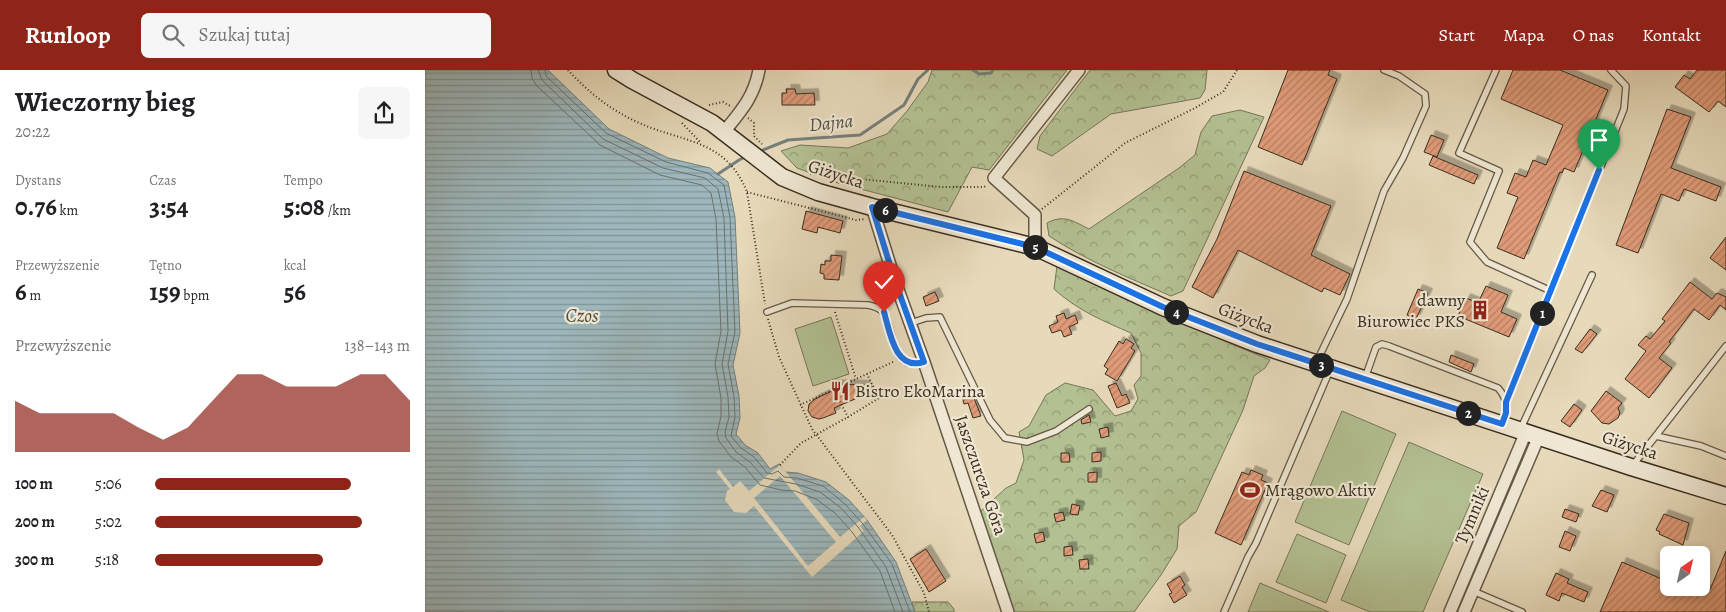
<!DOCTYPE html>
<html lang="pl">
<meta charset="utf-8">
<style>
:root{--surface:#fff;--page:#f6f6f6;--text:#202124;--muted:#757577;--accent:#8f2418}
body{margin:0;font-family:Alegreya,serif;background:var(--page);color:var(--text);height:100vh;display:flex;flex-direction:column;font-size:19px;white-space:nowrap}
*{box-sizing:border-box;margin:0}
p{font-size:16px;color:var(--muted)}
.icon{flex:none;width:28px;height:28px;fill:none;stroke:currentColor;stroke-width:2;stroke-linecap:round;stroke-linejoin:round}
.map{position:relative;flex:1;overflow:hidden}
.details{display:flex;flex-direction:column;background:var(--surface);width:425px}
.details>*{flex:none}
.needle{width:32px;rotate:34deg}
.fabs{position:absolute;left:1235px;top:476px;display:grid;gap:10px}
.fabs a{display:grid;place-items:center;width:50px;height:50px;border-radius:8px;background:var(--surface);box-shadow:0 2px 8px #0003;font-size:25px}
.pin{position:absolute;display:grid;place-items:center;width:42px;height:42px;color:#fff;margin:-51px -21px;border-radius:50% 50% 50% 0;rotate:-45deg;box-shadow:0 0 5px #0007}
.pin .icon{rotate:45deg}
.km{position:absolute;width:25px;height:25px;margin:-12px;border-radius:50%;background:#222;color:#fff;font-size:14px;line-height:25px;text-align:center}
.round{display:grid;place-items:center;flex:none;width:52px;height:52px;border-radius:8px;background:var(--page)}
.summary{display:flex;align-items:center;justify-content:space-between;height:85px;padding:0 15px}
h1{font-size:28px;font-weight:700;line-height:38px}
.metrics{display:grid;grid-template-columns:repeat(3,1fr);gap:8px;height:85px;padding:5px 15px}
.metrics div{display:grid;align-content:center}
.metrics b{font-size:25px;font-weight:700}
.metrics small{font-size:14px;font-weight:400}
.metrics p{font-size:14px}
.chart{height:140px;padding:10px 15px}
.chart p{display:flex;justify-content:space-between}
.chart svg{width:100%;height:90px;margin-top:5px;fill:var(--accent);opacity:.7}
ul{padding:0 15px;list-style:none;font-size:16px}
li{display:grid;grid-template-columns:80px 60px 1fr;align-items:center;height:38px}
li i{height:12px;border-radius:6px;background:var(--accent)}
header{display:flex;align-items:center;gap:30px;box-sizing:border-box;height:70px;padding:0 25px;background:var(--accent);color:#fff}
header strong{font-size:24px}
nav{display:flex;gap:28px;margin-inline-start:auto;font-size:18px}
.search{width:350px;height:45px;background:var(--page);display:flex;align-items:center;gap:12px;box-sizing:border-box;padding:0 18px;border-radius:8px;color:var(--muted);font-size:19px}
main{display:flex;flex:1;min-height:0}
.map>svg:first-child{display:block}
.forest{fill:url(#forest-crowns);stroke:#767658}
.garden{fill:#b3c092;stroke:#767658}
.water{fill:url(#water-rules);stroke:#75807d}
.pier{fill:#e7dabb;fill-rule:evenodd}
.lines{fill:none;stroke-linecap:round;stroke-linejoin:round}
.shore{stroke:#6c726d;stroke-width:1}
.stream{stroke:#75807d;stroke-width:3}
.building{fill:url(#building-hatch);stroke:#3a2d1e;filter:url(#shadow)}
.lane-casing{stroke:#655845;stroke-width:8}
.street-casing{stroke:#655845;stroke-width:14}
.secondary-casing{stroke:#3a2d1e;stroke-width:19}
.path{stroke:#3a2d1e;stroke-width:2;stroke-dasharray:1 2.5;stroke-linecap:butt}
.lane{stroke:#efe7d3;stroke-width:5.5}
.street{stroke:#efe7d3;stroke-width:11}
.secondary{stroke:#efe7d3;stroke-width:16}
.route-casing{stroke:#fff;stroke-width:10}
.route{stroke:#1a73e8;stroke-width:6}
.labels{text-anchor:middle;stroke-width:4.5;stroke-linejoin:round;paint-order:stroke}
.street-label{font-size:18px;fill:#3a2d1e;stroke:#efe7d3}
.poi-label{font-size:18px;fill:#3a2d1e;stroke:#efe7d3;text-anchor:start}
.water-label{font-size:19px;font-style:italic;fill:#535046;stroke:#efe7d3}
</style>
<header>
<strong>Runloop</strong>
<div class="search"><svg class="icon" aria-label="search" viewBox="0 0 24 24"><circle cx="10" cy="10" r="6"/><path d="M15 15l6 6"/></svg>Szukaj tutaj</div>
<nav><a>Start</a><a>Mapa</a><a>O nas</a><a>Kontakt</a></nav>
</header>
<main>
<section class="details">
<div class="summary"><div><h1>Wieczorny bieg</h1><p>20:22</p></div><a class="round"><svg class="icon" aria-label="share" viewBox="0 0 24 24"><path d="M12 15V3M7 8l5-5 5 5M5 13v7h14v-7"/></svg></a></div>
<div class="metrics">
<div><p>Dystans</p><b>0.76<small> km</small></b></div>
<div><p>Czas</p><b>3:54</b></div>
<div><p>Tempo</p><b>5:08<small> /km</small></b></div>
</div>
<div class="metrics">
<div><p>Przewyższenie</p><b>6<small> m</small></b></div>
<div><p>Tętno</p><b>159<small> bpm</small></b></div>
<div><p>kcal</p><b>56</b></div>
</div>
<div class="chart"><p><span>Przewyższenie</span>138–143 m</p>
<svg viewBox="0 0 160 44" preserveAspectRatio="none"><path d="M0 44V19L10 25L20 25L30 25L40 25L50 32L60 38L70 32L80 19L90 6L100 6L110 12L120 12L130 12L140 6L150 6L160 19V44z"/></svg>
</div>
<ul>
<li><b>100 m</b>5:06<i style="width:77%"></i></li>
<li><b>200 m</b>5:02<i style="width:81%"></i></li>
<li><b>300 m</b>5:18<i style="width:66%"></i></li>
</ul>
</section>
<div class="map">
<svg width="1301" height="542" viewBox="0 0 1301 542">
<defs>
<pattern id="forest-crowns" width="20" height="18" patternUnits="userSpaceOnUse" patternTransform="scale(1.25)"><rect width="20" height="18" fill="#b3c092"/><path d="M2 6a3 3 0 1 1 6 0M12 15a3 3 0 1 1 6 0" fill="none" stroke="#939c77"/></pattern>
<pattern id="water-rules" width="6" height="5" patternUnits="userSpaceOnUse" patternTransform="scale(1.25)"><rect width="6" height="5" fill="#9db7bc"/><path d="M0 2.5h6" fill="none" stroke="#819598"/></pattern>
<pattern id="building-hatch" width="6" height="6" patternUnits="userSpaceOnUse" patternTransform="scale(1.25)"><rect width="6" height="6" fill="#e09b78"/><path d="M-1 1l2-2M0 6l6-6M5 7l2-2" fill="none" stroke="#b77f62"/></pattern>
<filter id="shadow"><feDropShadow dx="4.5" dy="-4.5" stdDeviation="0" flood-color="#0004"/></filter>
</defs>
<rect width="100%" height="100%" fill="#e7dabb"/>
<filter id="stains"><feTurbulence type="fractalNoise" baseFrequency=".004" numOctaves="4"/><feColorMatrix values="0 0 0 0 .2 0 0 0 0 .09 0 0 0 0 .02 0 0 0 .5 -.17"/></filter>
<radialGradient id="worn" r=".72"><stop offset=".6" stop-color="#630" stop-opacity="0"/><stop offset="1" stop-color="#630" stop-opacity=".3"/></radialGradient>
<!-- forest -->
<path class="forest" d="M 507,0 L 642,0 L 564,100 L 547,97 L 523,142 L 413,113 L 372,98 L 356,81 L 375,75 L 423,78 L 462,64 L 482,41 L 503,12 Z
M 665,0 L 782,0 L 780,20 L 775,28 L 686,44 L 627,86 L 612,79 L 615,66 Z
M 815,40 L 839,47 L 758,221 L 746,226 C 704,208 662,191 624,166 L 622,153 C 639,144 648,151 664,159 L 754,98 L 770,85 L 776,62 L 787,46 Z
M 632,196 L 737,245 L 845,290 L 840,298 L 829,306 L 818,340 L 771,442 L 754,456 L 752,479 L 736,505 L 709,542 L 588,542 L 555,442 L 581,418 L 591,413 L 599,390 L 594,362 L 604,356 L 621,325 L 640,313 L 668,320 L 690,346 L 706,341 L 713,329 L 709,315 L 716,306 L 716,283 L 706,263 C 678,251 652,240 629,219 Z
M 487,532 L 523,532 L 529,539 L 529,542 L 490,542 Z"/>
<!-- garden -->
<path class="garden" d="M 406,247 L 424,304 L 388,316 L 370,259 Z
M 917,341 L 971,364 L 924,475 L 870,452 Z
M 984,372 L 1058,404 L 998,542 L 945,542 L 916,530 Z
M 872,464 L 921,485 L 901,533 L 851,512 Z
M 835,513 L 904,542 L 823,542 Z"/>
<!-- water -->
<path class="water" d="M 0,0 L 123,0 L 184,59 L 243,88 L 285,98 L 303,112 L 310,147 L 315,263 L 308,295 L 314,326 L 315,348 L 311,364 L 320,375 L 333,383 L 345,399 L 354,394 L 360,402 L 373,403 L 401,412 L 424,430 L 442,450 L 471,492 L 490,542 L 0,542 Z"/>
<!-- pier -->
<path class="pier" d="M 355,395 L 415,467 L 439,447 L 442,450 L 435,456 L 439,461 L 387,507 L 329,436 L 321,443 L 309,442 L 300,430 L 302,421 L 305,419 L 291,402 L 294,399 L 308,417 L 315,411 L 324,421 ZM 355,406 L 411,472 L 383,496 L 329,428 Z"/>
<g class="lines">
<!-- shore -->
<path class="shore" d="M 106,0 L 107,8 L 111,15 L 175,75 L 235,105 L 277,115 L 286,123 L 291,149 L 296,261 L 290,294 L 296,328 L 296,346 L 292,364 L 294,371 L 306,387 L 320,397 L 335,415 L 356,420 L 370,421 L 391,429 L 411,444 L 427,462 L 455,501 L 470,542
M 113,0 L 117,10 L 178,69 L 238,98 L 280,108 L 293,119 L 299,148 L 303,261 L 297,294 L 303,327 L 304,347 L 300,362 L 301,368 L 311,382 L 325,392 L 339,408 L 371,414 L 395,422 L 416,438 L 433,457 L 461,497 L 478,542
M 120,0 L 121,6 L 181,63 L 241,92 L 283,103 L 299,115 L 305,148 L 310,262 L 303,294 L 309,327 L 310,347 L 306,366 L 316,378 L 329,387 L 342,403 L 347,404 L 353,401 L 359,407 L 372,408 L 398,416 L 420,434 L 438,454 L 467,494 L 485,542"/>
<!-- stream -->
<path class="stream" d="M 548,0 L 554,4 L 566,3 L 568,0
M 333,82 L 363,70 L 435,65 L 479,35 L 493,9 L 503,0
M 293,104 L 314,90 L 322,86"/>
</g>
<!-- building -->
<path class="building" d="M 863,0 L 905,0 L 903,5 L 912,9 L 877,95 L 833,77 Z
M 1088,0 L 1135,0 L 1183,20 L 1149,102 L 1139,98 L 1137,103 L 1135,102 L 1099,189 L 1072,178 L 1093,127 L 1082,123 L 1090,103 L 1101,107 L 1108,90 L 1121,95 L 1138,55 L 1076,29 Z
M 1272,0 L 1301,0 L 1301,37 L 1293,31 L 1284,42 L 1250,17 L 1259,5 L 1265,9 Z
M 361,19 L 370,19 L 371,24 L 389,23 L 390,35 L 357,35 L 357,23 L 362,23 Z
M 1242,39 L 1266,47 L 1246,98 L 1296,117 L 1291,131 L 1259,119 L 1254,131 L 1236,124 L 1213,183 L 1191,175 Z
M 1006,65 L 1019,70 L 1012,87 L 999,82 Z
M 1008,86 L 1053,105 L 1049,114 L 1004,95 Z
M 819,101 L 906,136 L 886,185 L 925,204 L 915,225 L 899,218 L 897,222 L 813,180 L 788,228 L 767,217 L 792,169 Z
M 381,141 L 418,151 L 415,163 L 393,157 L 392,163 L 377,159 Z
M 1301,167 L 1301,200 L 1285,188 Z
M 406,185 L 417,186 L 414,210 L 399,209 L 399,204 L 395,203 L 396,194 L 400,195 L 400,191 L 406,191 Z
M 1265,212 L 1287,229 L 1292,223 L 1301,227 L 1301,240 L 1295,235 L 1284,250 L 1269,239 L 1244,272 L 1246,273 L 1234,288 L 1247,298 L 1224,328 L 1200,309 L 1221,281 L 1213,275 L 1221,266 L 1225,269 L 1240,251 L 1237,249 Z
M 1061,216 L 1083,225 L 1076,242 L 1092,249 L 1084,267 L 1033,246 L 1041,228 L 1053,233 Z
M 993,219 L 1003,223 L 991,249 L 982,245 Z
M 510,222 L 514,231 L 501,236 L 498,227 Z
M 639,243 L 641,249 L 650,245 L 653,253 L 644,257 L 647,264 L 639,267 L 636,260 L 627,263 L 624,256 L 633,252 L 631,246 Z
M 1165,259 L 1172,264 L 1157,283 L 1150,279 Z
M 701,269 L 709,274 L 706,278 L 710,281 L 692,311 L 680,304 L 683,299 L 679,296 L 694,271 L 698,274 Z
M 1026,285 L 1049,294 L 1046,302 L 1024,292 Z
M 691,313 L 697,326 L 701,324 L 705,333 L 692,338 L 683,316 Z
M 406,314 L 440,315 L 444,323 L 409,338 L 411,343 L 398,348 L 394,349 L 387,347 L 383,341 L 384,334 L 390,329 L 409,320 Z
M 1181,321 L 1197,333 L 1193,338 L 1195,343 L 1193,348 L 1184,354 L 1177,353 L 1166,341 Z
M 547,323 L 556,346 L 548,348 L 543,333 L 539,334 L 537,326 Z
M 1149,334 L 1157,340 L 1145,357 L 1136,351 Z
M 664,345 L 666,352 L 657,354 L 656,350 Z
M 683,357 L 684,366 L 676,368 L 674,359 Z
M 676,382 L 676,391 L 667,392 L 667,383 Z
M 636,383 L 644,383 L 645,392 L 636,392 Z
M 826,400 L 838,405 L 836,410 L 843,413 L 816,475 L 790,463 L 817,402 L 824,405 Z
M 672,402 L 672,412 L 663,412 L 663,403 Z
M 1176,420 L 1189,425 L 1182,442 L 1167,436 Z
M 647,434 L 655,436 L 653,445 L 645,444 Z
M 1140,439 L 1154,444 L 1151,452 L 1137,447 Z
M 638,442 L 640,450 L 631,452 L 629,444 Z
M 1239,444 L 1264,453 L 1258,475 L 1234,464 L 1235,462 L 1231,460 Z
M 1140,461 L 1151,466 L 1145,481 L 1134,477 Z
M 618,462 L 620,471 L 611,473 L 609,464 Z
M 647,476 L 648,485 L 639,486 L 639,477 Z
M 501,479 L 521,511 L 504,522 L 485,489 Z
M 1301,481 L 1301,542 L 1175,542 L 1197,492 L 1244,512 L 1244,518 L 1257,518 L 1265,521 L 1266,518 L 1279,518 L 1285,520 Z
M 663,489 L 664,499 L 655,499 L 654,490 Z
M 1131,503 L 1144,509 L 1142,513 L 1163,522 L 1159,532 L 1137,523 L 1134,531 L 1121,525 Z
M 755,506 L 760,515 L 757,517 L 762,525 L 749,533 L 744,524 L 747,523 L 742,514 Z"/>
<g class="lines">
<defs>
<path id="lane" d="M 1071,0 L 1034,83 L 1074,101 L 1045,172 L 1062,192 L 1126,221
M 342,242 L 367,233 L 443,235 C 448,236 453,237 457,241 C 471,257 463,303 499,292
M 486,253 L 501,248 L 515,247 L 565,350 L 580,368 L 602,372 L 631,361 L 664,339
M 892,291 L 922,229 L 959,121 L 978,88 L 1001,36 L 1000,24 L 974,6 L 959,0
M 940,308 L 951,277 L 957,274 L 964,276 L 1073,318 C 1083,329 1082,339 1078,352
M 1081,332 L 1199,39 L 1201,16 L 1186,0
M 1096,358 L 1167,205
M 1231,366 L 1276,376 L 1301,386
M 1208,395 L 1301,276
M 1048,521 L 1097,542
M 799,542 L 823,487 L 831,473 L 905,300"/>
<path id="street" d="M 299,62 C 316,41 329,27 334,0
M 447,137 L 470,211 L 499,292 L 583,542
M 610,177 L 610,145 L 569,108 L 654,0
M 1025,542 L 1101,362
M 1039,542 L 1114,366"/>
<path id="secondary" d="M 191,0 L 207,10 L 287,53 L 357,107 L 393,122 L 447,137 L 610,177 L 738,237 L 832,274 L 1206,397 L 1301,426"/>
</defs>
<!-- lane casing -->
<use href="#lane" class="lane-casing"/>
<!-- street casing -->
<use href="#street" class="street-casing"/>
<!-- secondary casing -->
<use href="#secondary" class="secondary-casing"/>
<!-- path -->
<path class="path" d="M 143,0 C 161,20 184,39 210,51 C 255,73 300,67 322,122 L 340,234
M 284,35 L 298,32 L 307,37
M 323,48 L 329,53 L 329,66 L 337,74
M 257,53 L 276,73
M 385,104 L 516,117 L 559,117 L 562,115
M 322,122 L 431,150 L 441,149
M 617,139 L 700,73 L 768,39 L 798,22 L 812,0
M 410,242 L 431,309
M 343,249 L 354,287 L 387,359 L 467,465 L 499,523 L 504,542
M 408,319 L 423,347 L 454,328 L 442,304
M 375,335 L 470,291
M 355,395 L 376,373 L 423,347"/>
<!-- lane -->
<use href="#lane" class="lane"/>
<!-- street -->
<use href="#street" class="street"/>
<!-- secondary -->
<use href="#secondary" class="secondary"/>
</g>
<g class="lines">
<defs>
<path id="route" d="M 459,242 C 465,263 470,301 499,292 L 470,211 L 447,137 L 610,177 L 738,237 L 832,274 L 1077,354 L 1081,343 L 1081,332 L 1174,100"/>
</defs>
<!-- route casing -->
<use href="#route" class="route-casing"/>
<!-- route -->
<use href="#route" class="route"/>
</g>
<!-- icons -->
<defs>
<symbol id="building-bare" viewBox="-9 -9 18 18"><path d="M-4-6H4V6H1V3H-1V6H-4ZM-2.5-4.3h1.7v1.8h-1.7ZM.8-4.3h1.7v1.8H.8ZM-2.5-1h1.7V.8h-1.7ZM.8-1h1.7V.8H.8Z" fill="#8f2418" stroke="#efe7d3" stroke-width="2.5" paint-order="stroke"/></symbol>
<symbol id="restaurant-bare" viewBox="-9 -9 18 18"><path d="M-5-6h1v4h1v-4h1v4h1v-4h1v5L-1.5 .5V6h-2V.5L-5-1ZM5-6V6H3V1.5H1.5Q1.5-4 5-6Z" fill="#8f2418" stroke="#efe7d3" stroke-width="2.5" paint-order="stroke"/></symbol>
<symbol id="stadium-bare" viewBox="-9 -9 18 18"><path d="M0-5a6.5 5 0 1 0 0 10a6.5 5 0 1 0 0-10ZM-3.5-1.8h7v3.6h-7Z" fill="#8f2418" stroke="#efe7d3" stroke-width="2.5" paint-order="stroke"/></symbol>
</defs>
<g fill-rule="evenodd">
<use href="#building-bare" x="1041" y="226" width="28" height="28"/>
<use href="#restaurant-bare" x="401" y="307" width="28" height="28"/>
<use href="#stadium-bare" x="811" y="406" width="28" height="28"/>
</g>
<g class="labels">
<!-- street labels -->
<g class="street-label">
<text transform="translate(411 104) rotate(18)" y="6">Giżycka</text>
<text transform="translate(821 248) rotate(21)" y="6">Giżycka</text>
<text transform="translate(1205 375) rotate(18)" y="6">Giżycka</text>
<text transform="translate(556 405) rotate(71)" y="6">Jaszczurcza Góra</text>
<text transform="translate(1047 445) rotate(-67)" y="6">Tymniki</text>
</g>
<!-- poi labels -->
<g class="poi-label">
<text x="1040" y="236" text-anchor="end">dawny<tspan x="1040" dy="21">Biurowiec PKS</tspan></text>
<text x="430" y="327">Bistro EkoMarina</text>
<text x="840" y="426">Mrągowo Aktiv</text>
</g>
<!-- water labels -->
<g class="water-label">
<text transform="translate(406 52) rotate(-6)" y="7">Dajna</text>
<text x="157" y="252">Czos</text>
</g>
</g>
<rect width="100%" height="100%" filter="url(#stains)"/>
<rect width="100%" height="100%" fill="url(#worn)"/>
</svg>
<div class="fabs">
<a><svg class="needle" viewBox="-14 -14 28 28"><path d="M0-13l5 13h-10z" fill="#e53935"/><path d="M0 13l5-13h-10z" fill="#757577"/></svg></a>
</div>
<div class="pin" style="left:1174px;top:100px;background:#1e9e55"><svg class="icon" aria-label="arrive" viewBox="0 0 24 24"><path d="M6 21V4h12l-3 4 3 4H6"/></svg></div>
<div class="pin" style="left:459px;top:242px;background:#d93025"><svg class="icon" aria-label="check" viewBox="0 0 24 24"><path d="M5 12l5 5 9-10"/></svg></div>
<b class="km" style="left:1117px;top:243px">1</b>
<b class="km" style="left:1043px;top:343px">2</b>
<b class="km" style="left:896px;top:295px">3</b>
<b class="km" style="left:751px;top:242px">4</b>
<b class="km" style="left:610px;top:177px">5</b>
<b class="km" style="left:460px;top:140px">6</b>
</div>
</main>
